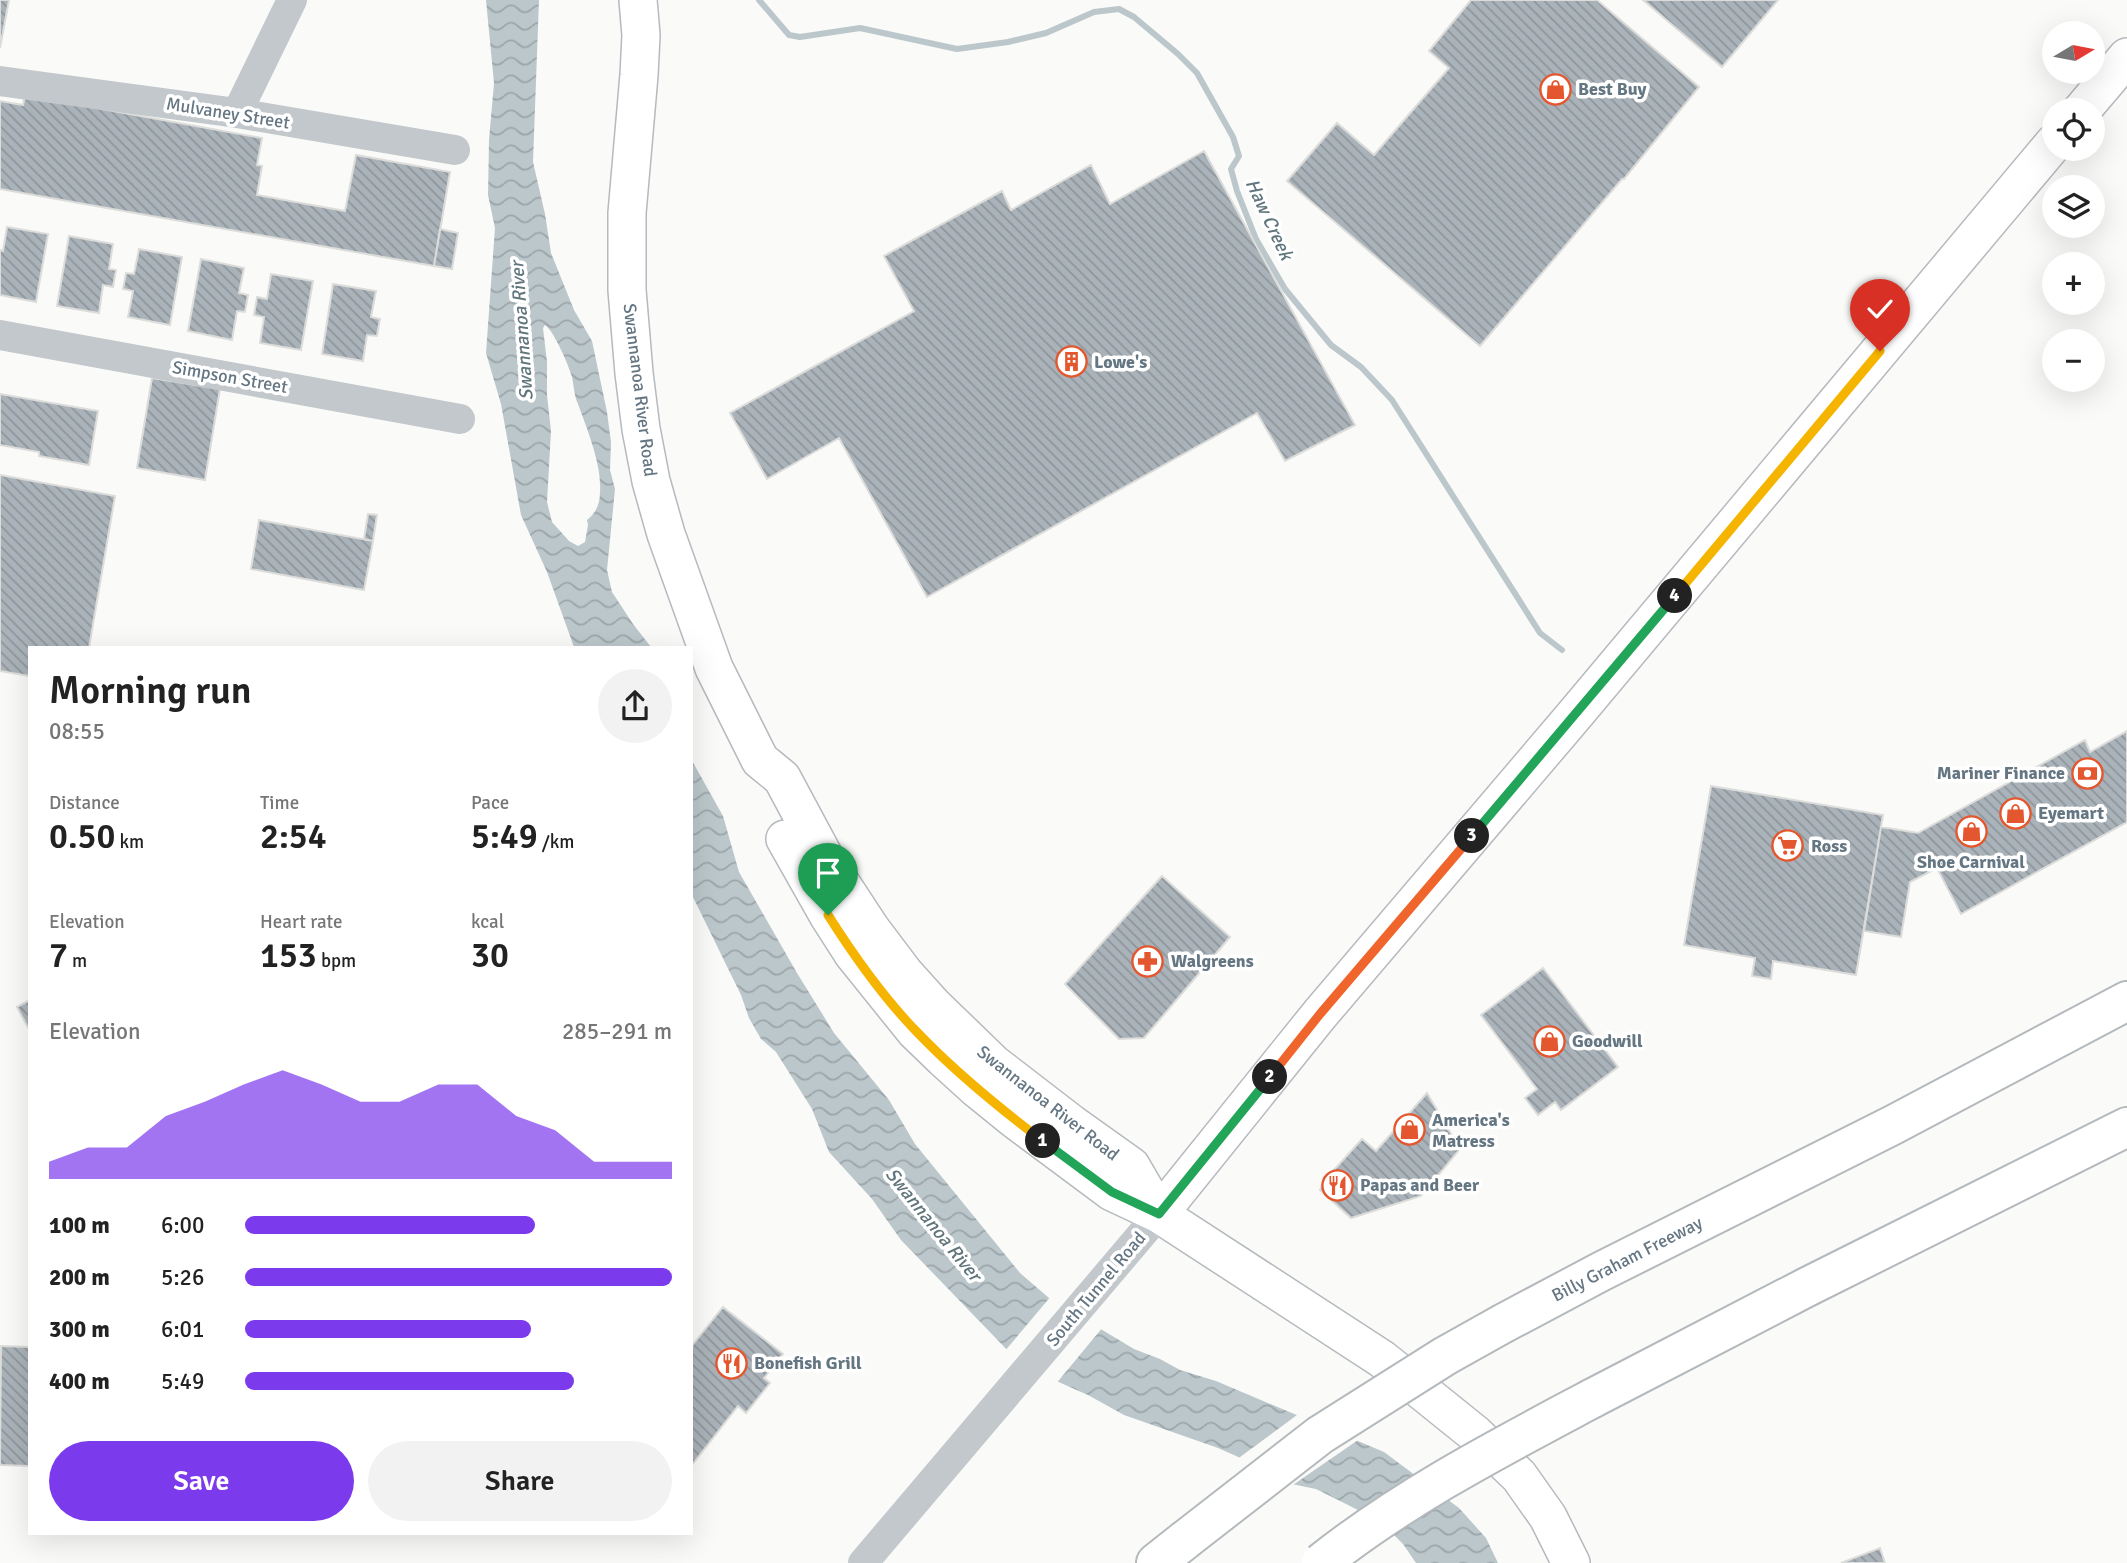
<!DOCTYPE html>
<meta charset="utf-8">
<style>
:root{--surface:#fff;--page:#f2f2f2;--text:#222;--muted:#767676;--accent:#7c3aed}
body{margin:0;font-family:Signika,sans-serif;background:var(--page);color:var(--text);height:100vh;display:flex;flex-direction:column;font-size:26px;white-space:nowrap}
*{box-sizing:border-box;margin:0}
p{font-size:23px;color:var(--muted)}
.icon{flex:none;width:38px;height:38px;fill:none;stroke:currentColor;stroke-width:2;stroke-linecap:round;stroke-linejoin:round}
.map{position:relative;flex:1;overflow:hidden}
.panel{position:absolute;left:28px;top:646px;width:665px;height:889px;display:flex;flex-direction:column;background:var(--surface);border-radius:0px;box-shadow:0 7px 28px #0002}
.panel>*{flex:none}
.needle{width:46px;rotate:80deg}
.tools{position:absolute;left:2042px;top:21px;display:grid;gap:14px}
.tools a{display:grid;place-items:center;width:63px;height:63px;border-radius:50%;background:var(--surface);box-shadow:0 7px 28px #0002;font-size:35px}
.pin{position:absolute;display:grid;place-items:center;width:60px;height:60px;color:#fff;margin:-72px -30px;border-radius:50% 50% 50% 0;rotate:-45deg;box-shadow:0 0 7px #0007}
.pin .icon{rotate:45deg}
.km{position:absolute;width:35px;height:35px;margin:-18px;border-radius:50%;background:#222;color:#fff;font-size:19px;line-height:35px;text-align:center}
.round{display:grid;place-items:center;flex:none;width:74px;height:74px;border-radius:37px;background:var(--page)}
.overview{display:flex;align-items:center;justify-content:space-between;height:119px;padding:0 21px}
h1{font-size:38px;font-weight:600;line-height:52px}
.metrics{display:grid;grid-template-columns:repeat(3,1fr);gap:10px;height:119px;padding:7px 21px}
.metrics div{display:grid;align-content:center}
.metrics b{font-size:35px;font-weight:600}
.metrics small{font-size:19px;font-weight:400}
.metrics p{font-size:19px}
.chart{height:196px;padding:14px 21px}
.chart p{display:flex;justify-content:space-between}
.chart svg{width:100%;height:126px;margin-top:7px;fill:var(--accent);opacity:.7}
.action{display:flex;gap:14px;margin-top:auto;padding:14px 21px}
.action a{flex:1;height:80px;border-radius:42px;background:var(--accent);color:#fff;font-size:28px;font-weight:600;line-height:80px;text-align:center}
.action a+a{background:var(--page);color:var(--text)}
ul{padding:0 21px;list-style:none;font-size:23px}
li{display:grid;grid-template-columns:112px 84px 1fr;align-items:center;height:52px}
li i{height:18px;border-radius:9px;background:var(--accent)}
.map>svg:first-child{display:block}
.water{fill:url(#water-waves);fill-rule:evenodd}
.pier{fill:#fafaf8}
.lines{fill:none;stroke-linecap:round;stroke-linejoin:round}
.stream{stroke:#bbc7cb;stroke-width:6}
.building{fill:url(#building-back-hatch);stroke:#dcdcda;stroke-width:2}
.major-casing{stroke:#b5babe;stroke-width:40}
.highway-casing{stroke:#b4b9bd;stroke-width:42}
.minor{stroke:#c3c8cc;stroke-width:30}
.major{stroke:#fff;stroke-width:37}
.highway{stroke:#fff;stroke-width:38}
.highway-bridge-casing{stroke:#b4b9bd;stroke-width:42;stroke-linecap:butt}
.highway-bridge{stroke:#fff;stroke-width:38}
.split-1-casing{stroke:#fff;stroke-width:14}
.split-2-casing{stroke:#fff;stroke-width:14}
.split-3-casing{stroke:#fff;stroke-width:14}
.split-4-casing{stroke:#fff;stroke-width:14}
.split-5-casing{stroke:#fff;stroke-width:14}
.split-1{stroke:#f5b400;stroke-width:9}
.split-2{stroke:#22a559;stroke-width:9}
.split-3{stroke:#f0652b;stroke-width:9}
.split-4{stroke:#22a559;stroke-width:9}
.split-5{stroke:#f5b400;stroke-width:9}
.labels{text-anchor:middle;stroke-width:7;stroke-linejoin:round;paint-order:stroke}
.poi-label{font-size:18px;font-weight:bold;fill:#657683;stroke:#fff;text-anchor:start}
.street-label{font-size:18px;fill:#657683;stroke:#fff}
.water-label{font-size:19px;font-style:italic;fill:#60757c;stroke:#fff}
</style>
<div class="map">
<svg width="2127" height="1563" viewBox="0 0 2127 1563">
<defs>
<pattern id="water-waves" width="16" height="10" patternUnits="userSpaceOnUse" patternTransform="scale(1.75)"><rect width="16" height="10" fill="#bbc7cb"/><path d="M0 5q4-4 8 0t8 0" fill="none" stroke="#9ca6aa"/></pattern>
<pattern id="building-back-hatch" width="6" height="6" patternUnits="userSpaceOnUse" patternTransform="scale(1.75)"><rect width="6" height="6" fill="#aab3b9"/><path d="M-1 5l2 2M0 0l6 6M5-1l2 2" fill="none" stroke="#8e969c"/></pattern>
</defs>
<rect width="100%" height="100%" fill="#fafaf8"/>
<!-- water -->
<path class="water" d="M 486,0 L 539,0 L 533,162 L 545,214 L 551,253 L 574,310 L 592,341 L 607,412 L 611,442 L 610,470 L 615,489 L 607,570 L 612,592 L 633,624 L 651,647 L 574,647 L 547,572 L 521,515 L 501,404 L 486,353 L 495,228 L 488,195 L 489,140 L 494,83 ZM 545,325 C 554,331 569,366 572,377 C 574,386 574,395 578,404 C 587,429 602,465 600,492 C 600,504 596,513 587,520 L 588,525 L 585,542 L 578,546 L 569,541 L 552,522 L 547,502 L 551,431 L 547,395 L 547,362 L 543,328 Z
M 691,759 L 723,816 L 739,872 L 797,973 L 834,1033 L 889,1100 L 915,1144 L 1020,1273 L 1049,1298 L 1134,1349 L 1160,1359 L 1180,1370 L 1216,1381 L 1384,1452 L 1459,1508 L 1486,1538 L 1498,1563 L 1416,1563 L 1403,1544 L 1386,1527 L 1366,1514 L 1316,1489 L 1282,1482 L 1243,1459 L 1218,1448 L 1124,1415 L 1088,1395 L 1054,1380 L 1012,1355 L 901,1240 L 872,1199 L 829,1152 L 812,1109 L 776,1052 L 761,1039 L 749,1018 L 741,995 L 691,893 Z"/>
<!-- pier -->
<path class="pier" d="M 1052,1295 L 1103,1327 L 1055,1385 L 1010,1358 L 1004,1352 Z
M 1301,1412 L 1361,1438 L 1290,1487 L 1281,1486 L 1236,1460 Z"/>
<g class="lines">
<!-- stream -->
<path class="stream" d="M 759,0 L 789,35 L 800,37 L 860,28 L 957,49 L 1008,42 L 1046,33 L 1094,12 L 1119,9 L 1134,17 L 1178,54 L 1197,73 L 1233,137 L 1239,156 L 1231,169 L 1237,191 L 1256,239 L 1285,289 L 1331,345 L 1361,367 L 1392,400 L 1540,633 L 1562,650"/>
</g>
<!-- building -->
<path class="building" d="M 0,0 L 9,0 L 0,48 Z
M 1471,0 L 1597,0 L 1699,87 L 1624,179 L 1622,179 L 1480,346 L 1287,181 L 1337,123 L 1374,155 L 1449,68 L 1429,51 Z
M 1643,0 L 1778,0 L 1722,67 Z
M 25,95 L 262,138 L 257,165 L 262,166 L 257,195 L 345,211 L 356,155 L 450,172 L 434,266 L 0,189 L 0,101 L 23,105 Z
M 1204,151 L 1355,425 L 1285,461 L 1257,413 L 927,597 L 839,438 L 767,479 L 730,413 L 914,311 L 884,256 L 1002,191 L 1011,210 L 1091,165 L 1110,204 Z
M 7,227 L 48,234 L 36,302 L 0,295 L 0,250 L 3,251 Z
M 440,229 L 458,233 L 452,269 L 434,266 Z
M 69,236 L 113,244 L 109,269 L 116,270 L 113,287 L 103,285 L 99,313 L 57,306 Z
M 139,249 L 182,257 L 170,325 L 128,317 L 133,291 L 123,289 L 126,273 L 134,274 Z
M 201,259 L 244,268 L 239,293 L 248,295 L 245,312 L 237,311 L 232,340 L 188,331 Z
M 271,274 L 313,281 L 301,350 L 260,343 L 264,317 L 254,315 L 257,297 L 267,299 Z
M 333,284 L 376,291 L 371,317 L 380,319 L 377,336 L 367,335 L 363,361 L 322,354 Z
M 152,378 L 220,389 L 205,480 L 137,468 Z
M 0,394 L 98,411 L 89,465 L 39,456 L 39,452 L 0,445 Z
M 0,475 L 115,496 L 89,648 L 30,648 L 30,676 L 0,671 Z
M 368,514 L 377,515 L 373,541 L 364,539 Z
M 259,520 L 373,541 L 364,590 L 251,569 Z
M 2127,731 L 2127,822 L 1961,914 L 1937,868 L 1910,882 L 1901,937 L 1864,931 L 1881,827 L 1918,833 L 2085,740 L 2090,752 Z
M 1711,786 L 1883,815 L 1856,975 L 1773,961 L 1771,979 L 1752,976 L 1755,958 L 1684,945 Z
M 1162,876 L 1230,937 L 1144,1038 L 1119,1039 L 1065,984 Z
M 1543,968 L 1618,1067 L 1561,1110 L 1555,1102 L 1538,1115 L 1525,1098 L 1537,1089 L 1481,1015 Z
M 30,1000 L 30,1031 L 17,1007 Z
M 1427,1093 L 1460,1149 L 1421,1196 L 1351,1218 L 1320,1190 L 1324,1181 L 1362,1139 L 1376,1151 Z
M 723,1307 L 783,1354 L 764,1378 L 770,1383 L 746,1413 L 738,1406 L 691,1466 L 691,1347 Z
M 1,1346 L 30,1347 L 30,1466 L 0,1465 Z
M 1880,1548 L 1885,1563 L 1841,1563 Z"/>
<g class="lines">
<defs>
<path id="major" d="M 638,0 L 641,35 L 639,75 L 627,213 L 627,290 L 634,373 L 641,429 L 651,481 L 666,534 L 714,668 L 760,760 L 782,778 L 827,862 L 871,929 L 905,974 L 932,1004 L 994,1064 L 1072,1124 L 1131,1166 L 1159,1214
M 2082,110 L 2127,57
M 785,839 L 828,915 L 853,954 L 915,1031 L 944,1059 L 977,1089 L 1014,1119 L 1112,1192 L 1159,1214 L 1382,1359 L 1474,1433 L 1519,1476 L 1548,1517 L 1571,1563
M 1159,1214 L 1320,1014 L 1572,718 L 2054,143"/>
<path id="highway" d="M 1504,1323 L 1602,1271 L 1893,1125 L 2127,1001
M 1591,1399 L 1807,1287 L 2127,1127
M 1156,1563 L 1185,1540"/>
</defs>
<!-- major casing -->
<use href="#major" class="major-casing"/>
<!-- highway casing -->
<use href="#highway" class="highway-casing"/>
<!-- minor -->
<path class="minor" d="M 0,81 L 237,113 L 455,150
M 237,113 L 292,0
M 0,335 L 460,419
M 863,1563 L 1159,1214"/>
<!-- major -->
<use href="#major" class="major"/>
<!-- highway -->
<use href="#highway" class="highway"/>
<defs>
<path id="highway-bridge" d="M 1185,1540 L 1320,1435 L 1445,1356 L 1504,1323
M 1321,1563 C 1404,1497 1499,1448 1591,1399"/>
</defs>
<!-- highway-bridge casing -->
<use href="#highway-bridge" class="highway-bridge-casing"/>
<!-- highway-bridge -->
<use href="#highway-bridge" class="highway-bridge"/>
</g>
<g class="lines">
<defs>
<path id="split-1" d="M 828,915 C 854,956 882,996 916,1031 C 955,1072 998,1107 1043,1141"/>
<path id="split-2" d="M 1043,1141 L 1112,1192 L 1159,1214 L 1270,1077"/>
<path id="split-3" d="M 1270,1077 L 1320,1014 L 1472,836"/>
<path id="split-4" d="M 1472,836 L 1675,596"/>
<path id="split-5" d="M 1675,596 L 1880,351"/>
</defs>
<!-- split-1 casing -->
<use href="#split-1" class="split-1-casing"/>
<!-- split-2 casing -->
<use href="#split-2" class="split-2-casing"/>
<!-- split-3 casing -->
<use href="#split-3" class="split-3-casing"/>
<!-- split-4 casing -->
<use href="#split-4" class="split-4-casing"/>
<!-- split-5 casing -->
<use href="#split-5" class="split-5-casing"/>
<!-- split-1 -->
<use href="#split-1" class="split-1"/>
<!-- split-2 -->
<use href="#split-2" class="split-2"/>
<!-- split-3 -->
<use href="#split-3" class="split-3"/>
<!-- split-4 -->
<use href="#split-4" class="split-4"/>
<!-- split-5 -->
<use href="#split-5" class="split-5"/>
</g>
<!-- icons -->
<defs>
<symbol id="shop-ring" viewBox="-11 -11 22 22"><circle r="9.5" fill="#fff" stroke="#e4572e" stroke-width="1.5"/><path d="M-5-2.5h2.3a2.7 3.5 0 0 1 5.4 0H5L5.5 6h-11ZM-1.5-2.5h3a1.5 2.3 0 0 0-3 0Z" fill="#e4572e"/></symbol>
<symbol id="building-ring" viewBox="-11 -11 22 22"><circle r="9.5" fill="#fff" stroke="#e4572e" stroke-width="1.5"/><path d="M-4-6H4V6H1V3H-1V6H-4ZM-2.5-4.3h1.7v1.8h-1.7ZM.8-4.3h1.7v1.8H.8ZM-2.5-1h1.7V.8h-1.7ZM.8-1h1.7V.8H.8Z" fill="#e4572e"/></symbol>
<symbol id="bank-ring" viewBox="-11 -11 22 22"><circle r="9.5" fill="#fff" stroke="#e4572e" stroke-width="1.5"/><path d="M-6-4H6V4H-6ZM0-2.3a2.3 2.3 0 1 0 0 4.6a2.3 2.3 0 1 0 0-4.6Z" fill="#e4572e"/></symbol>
<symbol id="supermarket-ring" viewBox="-11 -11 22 22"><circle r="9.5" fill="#fff" stroke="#e4572e" stroke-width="1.5"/><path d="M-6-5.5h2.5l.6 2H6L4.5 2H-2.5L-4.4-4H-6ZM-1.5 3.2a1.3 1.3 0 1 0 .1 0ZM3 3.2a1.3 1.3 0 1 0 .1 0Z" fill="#e4572e"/></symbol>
<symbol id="pharmacy-ring" viewBox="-11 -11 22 22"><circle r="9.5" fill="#fff" stroke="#e4572e" stroke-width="1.5"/><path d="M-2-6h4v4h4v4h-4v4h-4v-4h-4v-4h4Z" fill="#e4572e"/></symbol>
<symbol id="restaurant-ring" viewBox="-11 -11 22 22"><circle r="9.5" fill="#fff" stroke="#e4572e" stroke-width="1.5"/><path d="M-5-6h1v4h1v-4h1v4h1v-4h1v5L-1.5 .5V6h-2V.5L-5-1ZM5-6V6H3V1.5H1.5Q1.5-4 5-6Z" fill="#e4572e"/></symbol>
</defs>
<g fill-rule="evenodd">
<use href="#shop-ring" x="1538" y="72" width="35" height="35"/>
<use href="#building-ring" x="1054" y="344" width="35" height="35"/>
<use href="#bank-ring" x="2070" y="756" width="35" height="35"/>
<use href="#shop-ring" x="1998" y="796" width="35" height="35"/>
<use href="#shop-ring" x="1954" y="814" width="35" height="35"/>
<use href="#supermarket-ring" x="1770" y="828" width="35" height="35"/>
<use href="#pharmacy-ring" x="1130" y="944" width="35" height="35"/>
<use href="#shop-ring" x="1532" y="1024" width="35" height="35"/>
<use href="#shop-ring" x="1392" y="1112" width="35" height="35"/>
<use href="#restaurant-ring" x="1320" y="1168" width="35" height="35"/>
<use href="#restaurant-ring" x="714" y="1346" width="35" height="35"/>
</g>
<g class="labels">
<!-- poi labels -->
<g class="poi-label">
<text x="1578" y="95">Best Buy</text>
<text x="1094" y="368">Lowe's</text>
<text x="2065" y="779" text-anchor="end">Mariner Finance</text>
<text x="2038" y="819">Eyemart</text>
<text x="1811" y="852">Ross</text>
<text x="1971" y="868" text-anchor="middle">Shoe Carnival</text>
<text x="1171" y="967">Walgreens</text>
<text x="1572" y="1047">Goodwill</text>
<text x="1432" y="1126">America's<tspan x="1432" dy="21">Matress</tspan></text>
<text x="1360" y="1191">Papas and Beer</text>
<text x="754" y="1369">Bonefish Grill</text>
</g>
<!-- street labels -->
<g class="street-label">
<text transform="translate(228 113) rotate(9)" y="6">Mulvaney Street</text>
<text transform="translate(230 377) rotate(10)" y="6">Simpson Street</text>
<text transform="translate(640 390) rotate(83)" y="6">Swannanoa River Road</text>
<text transform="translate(1048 1103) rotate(38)" y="6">Swannanoa River Road</text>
<text transform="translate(1627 1259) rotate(-27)" y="6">Billy Graham Freeway</text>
<text transform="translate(1096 1289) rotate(-50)" y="6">South Tunnel Road</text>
</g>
<!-- water labels -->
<g class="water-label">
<text transform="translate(1270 219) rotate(65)" y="7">Haw Creek</text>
<text transform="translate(521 331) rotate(-94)" y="7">Swannanoa River</text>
<text transform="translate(934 1224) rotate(51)" y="7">Swannanoa River</text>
</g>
</g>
</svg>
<div class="tools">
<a><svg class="needle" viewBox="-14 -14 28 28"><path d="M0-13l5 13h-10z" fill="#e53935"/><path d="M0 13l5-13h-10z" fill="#767676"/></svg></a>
<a><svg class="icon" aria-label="locate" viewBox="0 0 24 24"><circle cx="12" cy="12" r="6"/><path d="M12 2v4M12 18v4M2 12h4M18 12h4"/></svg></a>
<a><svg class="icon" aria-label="layers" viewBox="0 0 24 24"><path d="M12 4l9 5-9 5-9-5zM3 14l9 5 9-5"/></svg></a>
<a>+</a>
<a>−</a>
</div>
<div class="pin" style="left:828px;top:915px;background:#1e9e55"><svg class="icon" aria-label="arrive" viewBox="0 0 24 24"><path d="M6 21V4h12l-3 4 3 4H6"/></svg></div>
<div class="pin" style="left:1880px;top:351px;background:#d93025"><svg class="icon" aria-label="check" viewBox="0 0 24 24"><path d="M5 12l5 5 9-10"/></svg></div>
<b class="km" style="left:1043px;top:1141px">1</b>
<b class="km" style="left:1270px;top:1077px">2</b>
<b class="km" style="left:1472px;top:836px">3</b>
<b class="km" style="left:1675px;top:596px">4</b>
<section class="panel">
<div class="overview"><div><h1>Morning run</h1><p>08:55</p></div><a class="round"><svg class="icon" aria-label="share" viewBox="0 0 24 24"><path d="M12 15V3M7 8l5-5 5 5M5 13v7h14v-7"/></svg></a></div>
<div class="metrics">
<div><p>Distance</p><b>0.50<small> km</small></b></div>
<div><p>Time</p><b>2:54</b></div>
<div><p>Pace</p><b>5:49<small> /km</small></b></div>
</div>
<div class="metrics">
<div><p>Elevation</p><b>7<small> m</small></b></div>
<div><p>Heart rate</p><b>153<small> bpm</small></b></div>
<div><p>kcal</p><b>30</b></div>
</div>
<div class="chart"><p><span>Elevation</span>285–291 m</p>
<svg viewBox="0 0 160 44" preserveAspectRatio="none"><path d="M0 44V38L10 33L20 33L30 22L40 17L50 11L60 6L70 11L80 17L90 17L100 11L110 11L120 22L130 27L140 38L150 38L160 38V44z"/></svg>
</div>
<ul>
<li><b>100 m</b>6:00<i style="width:68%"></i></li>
<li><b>200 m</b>5:26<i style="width:100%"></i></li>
<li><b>300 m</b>6:01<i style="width:67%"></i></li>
<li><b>400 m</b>5:49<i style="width:77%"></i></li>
</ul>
<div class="action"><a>Save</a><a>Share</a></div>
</section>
</div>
